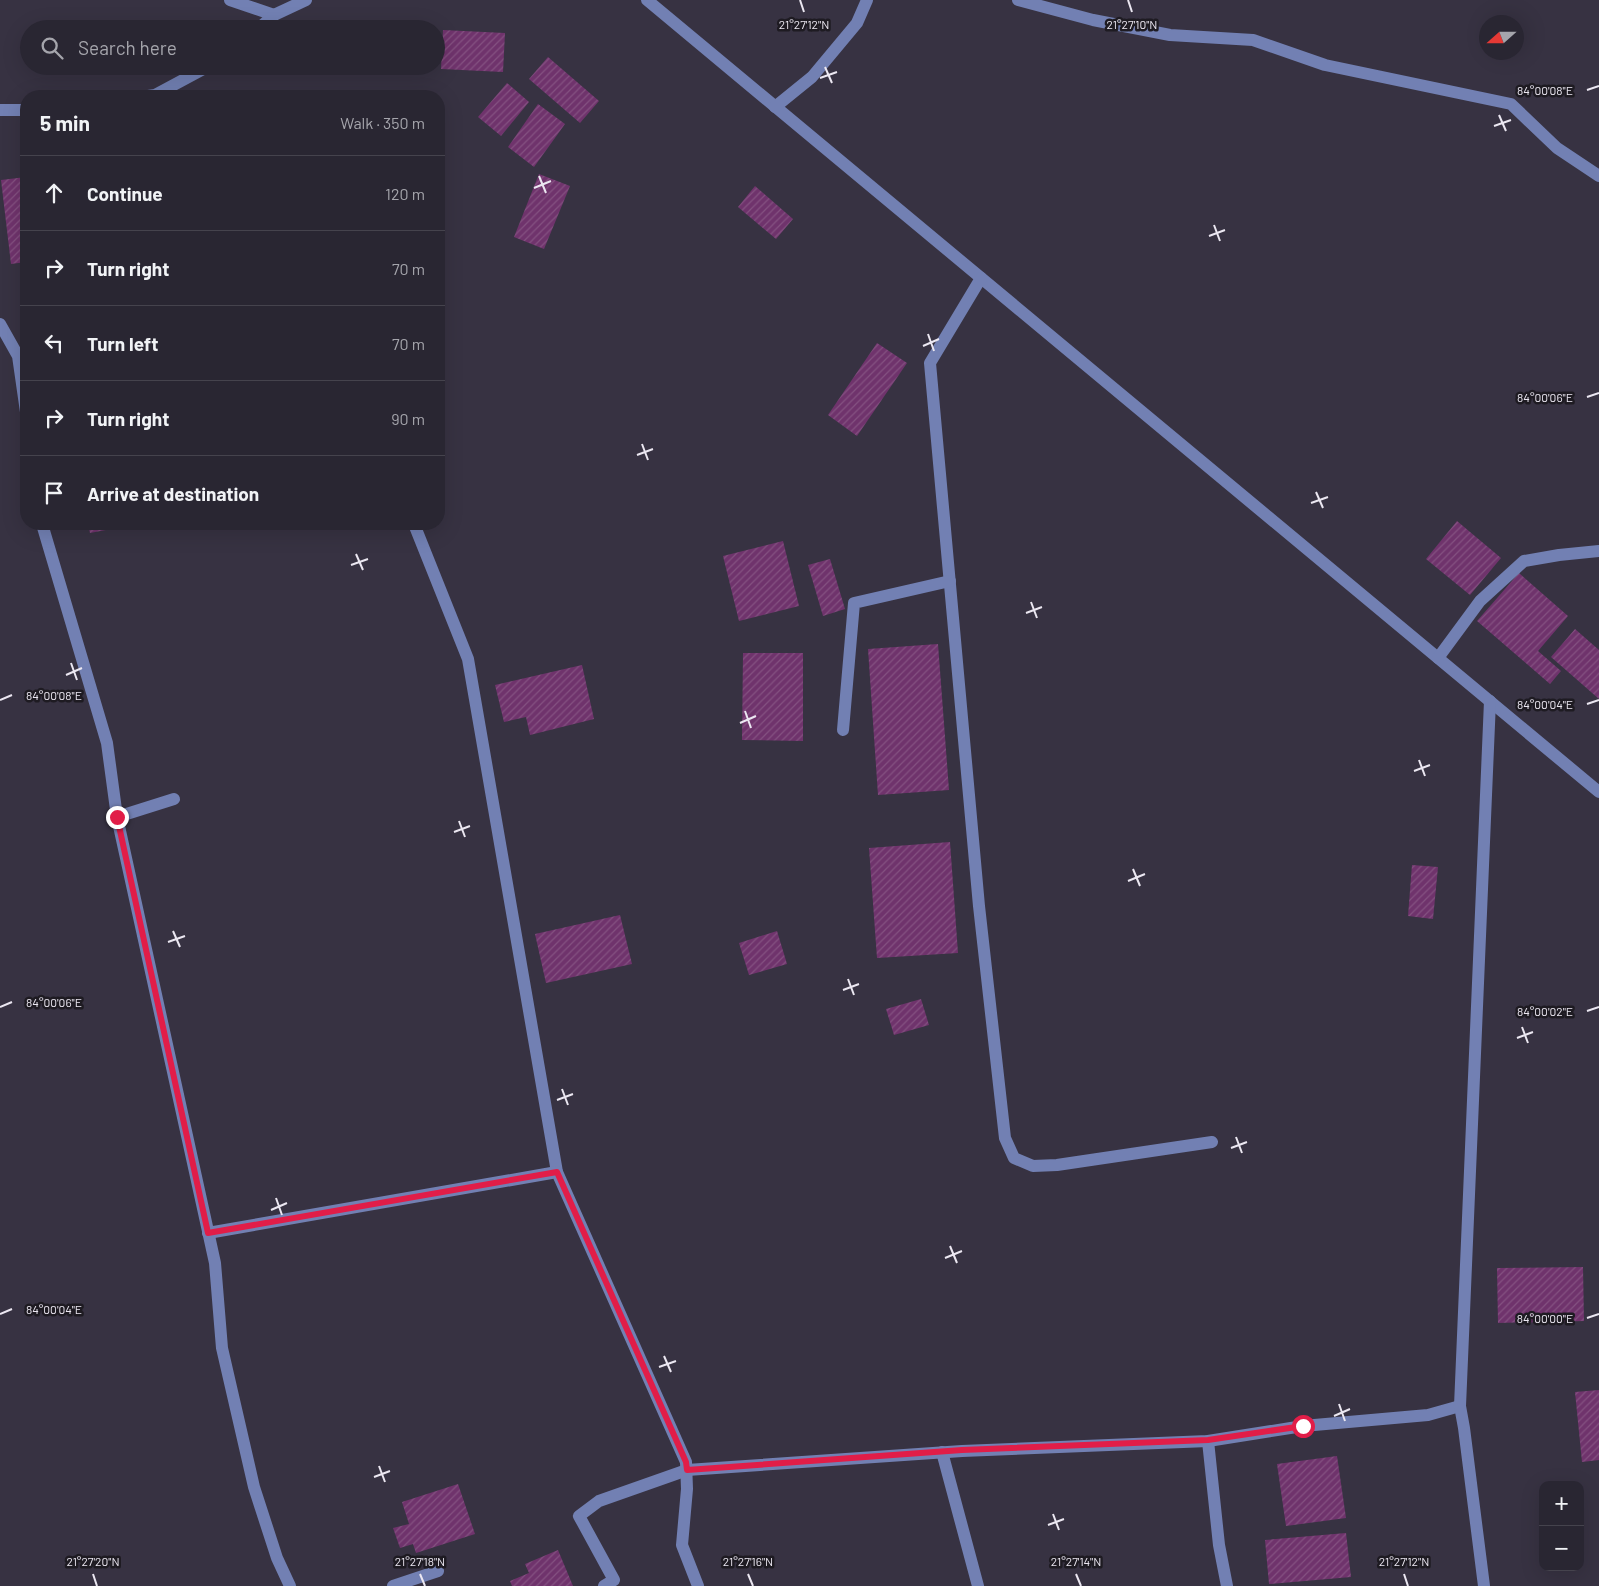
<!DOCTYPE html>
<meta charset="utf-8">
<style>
:root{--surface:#292632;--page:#35323e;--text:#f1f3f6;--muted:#a5a5ac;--line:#45434d}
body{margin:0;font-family:Barlow,sans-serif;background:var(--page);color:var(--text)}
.controls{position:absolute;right:15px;bottom:15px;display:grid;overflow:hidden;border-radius:10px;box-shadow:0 5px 20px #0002}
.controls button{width:45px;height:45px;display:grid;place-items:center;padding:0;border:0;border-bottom:1px solid var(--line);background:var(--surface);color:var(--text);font:25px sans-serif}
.compass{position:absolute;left:1479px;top:15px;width:45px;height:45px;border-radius:50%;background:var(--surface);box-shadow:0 5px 20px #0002;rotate:249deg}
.stop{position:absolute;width:15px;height:15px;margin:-11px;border:4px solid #e11d48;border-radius:50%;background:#fff}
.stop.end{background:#e11d48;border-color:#fff;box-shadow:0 1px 5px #0008}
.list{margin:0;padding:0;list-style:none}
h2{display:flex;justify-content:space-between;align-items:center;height:65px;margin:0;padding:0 20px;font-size:21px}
h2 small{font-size:16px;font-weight:400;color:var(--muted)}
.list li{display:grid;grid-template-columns:32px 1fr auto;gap:15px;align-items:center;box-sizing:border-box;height:75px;padding:0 20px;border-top:1px solid var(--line)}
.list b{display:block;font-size:19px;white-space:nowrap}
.list em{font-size:16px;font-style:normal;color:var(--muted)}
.icon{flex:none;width:28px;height:28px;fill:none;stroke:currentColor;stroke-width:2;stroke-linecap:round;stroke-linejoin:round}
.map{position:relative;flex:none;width:1599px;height:1586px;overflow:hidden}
.search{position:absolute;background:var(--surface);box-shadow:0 5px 20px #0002;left:20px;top:20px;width:425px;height:55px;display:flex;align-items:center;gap:12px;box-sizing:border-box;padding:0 18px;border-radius:28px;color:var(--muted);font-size:19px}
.panel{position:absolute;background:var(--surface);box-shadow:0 5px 20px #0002;left:20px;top:90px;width:425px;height:440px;border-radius:20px}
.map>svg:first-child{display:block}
.building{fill:url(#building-hatch)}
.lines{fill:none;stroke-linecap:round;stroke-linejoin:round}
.minor{stroke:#7280b3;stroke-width:12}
.route{stroke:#e11d48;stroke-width:6}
.ticks{fill:none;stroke:#ebe7f1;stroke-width:2}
.ticks-label{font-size:12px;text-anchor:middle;fill:#ebe7f1;stroke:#1e1b22;stroke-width:5;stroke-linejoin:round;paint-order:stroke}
</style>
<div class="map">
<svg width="1599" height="1586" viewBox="0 0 1599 1586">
<defs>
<pattern id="building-hatch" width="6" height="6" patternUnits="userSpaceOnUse" patternTransform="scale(1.25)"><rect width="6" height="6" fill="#6f336c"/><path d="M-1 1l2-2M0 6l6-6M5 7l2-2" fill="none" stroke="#845181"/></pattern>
</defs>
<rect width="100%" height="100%" fill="#373242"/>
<g class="building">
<path d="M 443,30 L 505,33 L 503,72 L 441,69 Z"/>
<path d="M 548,57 L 599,101 L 580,123 L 529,79 Z"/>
<path d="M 507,83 L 529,102 L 501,136 L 478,117 Z"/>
<path d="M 538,104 L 565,124 L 534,167 L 508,147 Z"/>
<path d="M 539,174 L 570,186 L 544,249 L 514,237 Z"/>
<path d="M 26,177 L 26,262 L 11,264 L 1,180 Z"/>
<path d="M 755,186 L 793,219 L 776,239 L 738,207 Z"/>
<path d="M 877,343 L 907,363 L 857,436 L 828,415 Z"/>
<path d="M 1457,521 L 1501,558 L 1470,595 L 1426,559 Z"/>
<path d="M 88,524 L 132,524 L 132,525 L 90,533 Z"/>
<path d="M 783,541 L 799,606 L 739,621 L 723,556 Z"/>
<path d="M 830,559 L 845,609 L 823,616 L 808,565 Z"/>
<path d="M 1519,573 L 1568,616 L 1538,651 L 1561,671 L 1550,684 L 1477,621 Z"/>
<path d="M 1575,629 L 1599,650 L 1599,699 L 1551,657 Z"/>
<path d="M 938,644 L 949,790 L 878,795 L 868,649 Z"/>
<path d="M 743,653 L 803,653 L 803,741 L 742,740 Z"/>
<path d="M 582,665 L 594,719 L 530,735 L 526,717 L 504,722 L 495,685 Z"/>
<path d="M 950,842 L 958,953 L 877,958 L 869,848 Z"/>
<path d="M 1412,865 L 1438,867 L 1433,919 L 1408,916 Z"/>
<path d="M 620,915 L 632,964 L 546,983 L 535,934 Z"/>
<path d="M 777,931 L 787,964 L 749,975 L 739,943 Z"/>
<path d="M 921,999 L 929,1025 L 894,1035 L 886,1009 Z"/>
<path d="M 1583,1267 L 1584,1321 L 1498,1323 L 1497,1268 Z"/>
<path d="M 1599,1390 L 1599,1460 L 1582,1462 L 1575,1392 Z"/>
<path d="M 1337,1456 L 1346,1518 L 1286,1526 L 1277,1464 Z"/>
<path d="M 458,1484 L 475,1534 L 416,1553 L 413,1544 L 400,1548 L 393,1528 L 409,1524 L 402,1502 Z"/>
<path d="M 1346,1533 L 1351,1577 L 1269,1584 L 1265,1540 Z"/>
<path d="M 558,1550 L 573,1586 L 512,1586 L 510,1581 L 529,1573 L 525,1564 Z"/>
</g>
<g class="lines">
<g class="minor">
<path d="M 230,0 L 274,15"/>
<path d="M 647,0 L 1599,792"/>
<path d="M 1018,0 L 1093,20 L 1170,35 L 1253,40 L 1325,65 L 1511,104 L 1557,148 L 1599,176"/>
<path d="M 258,29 L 274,15 L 306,0"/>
<path d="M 148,96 L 155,95 L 209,66"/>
<path d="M 775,107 L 812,77 L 857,23 L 867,0"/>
<path d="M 0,110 L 26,110"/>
<path d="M 981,278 L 930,363 L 979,906 L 1005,1138 L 1014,1158 L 1033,1166 L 1057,1165 L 1212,1142"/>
<path d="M 0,324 L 18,356 L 26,412"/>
<path d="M 42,524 L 107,743 L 117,817 L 215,1263 L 222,1348 L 254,1487 L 277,1558 L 290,1586"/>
<path d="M 414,524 L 468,659 L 557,1172 L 686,1462 L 687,1489 L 682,1545 L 698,1586"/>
<path d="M 1438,658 L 1480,601 L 1524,561 L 1559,555 L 1599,551"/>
<path d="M 843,730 L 854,603 L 950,581"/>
<path d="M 117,817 L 174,799"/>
<path d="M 208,1233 L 557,1172"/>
<path d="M 1208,1441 L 1219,1545 L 1227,1586"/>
<path d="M 942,1452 L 978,1586"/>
<path d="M 393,1586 L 438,1571"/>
<path d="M 604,1586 L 614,1580 L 579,1516 L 599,1501 L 687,1470 L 962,1451 L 1208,1441 L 1303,1426 L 1428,1415 L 1460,1406"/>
<path d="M 1484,1586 L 1464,1428 L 1460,1406 L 1490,701"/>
</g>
</g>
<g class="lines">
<path class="route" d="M 117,817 L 208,1233 L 557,1172 L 686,1462 L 687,1470 L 962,1450 L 1208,1440 L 1303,1426"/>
</g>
<path class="ticks" d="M 800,0 L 804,12M 1128,0 L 1132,12M 825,67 L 832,83M 820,78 L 837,72M 1587,90 L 1599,86M 1499,115 L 1506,131M 1494,126 L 1511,120M 539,176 L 546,193M 534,188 L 551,181M 1214,225 L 1220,241M 1209,236 L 1225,230M 928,334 L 934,351M 923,346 L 939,339M 1587,397 L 1599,393M 642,444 L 648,460M 637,455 L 653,449M 1316,492 L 1323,508M 1311,503 L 1328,497M 356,554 L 363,570M 351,565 L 368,559M 1031,602 L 1037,618M 1026,613 L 1042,607M 71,663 L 77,680M 66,675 L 82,668M 0,700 L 12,695M 1587,704 L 1599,700M 745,711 L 751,728M 740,723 L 756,716M 1419,760 L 1425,776M 1414,771 L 1430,765M 459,821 L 465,837M 454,832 L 470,826M 1133,869 L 1140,886M 1128,881 L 1145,874M 173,931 L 180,947M 168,942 L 185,936M 848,979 L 854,995M 843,990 L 859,984M 0,1007 L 12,1002M 1587,1011 L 1599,1007M 1522,1027 L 1528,1043M 1517,1038 L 1533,1032M 562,1089 L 568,1105M 557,1100 L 573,1094M 1236,1137 L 1242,1153M 1231,1148 L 1247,1142M 276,1198 L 282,1215M 271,1210 L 287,1203M 950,1246 L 957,1263M 945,1258 L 962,1251M 0,1314 L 12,1309M 1587,1318 L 1599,1314M 664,1356 L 671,1372M 659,1367 L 676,1361M 1339,1404 L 1345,1421M 1334,1416 L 1350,1409M 379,1466 L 385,1482M 374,1477 L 390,1471M 1053,1514 L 1059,1530M 1048,1525 L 1064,1519M 93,1574 L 97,1586M 420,1574 L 425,1586M 748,1574 L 753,1586M 1076,1574 L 1081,1586M 1404,1574 L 1408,1586"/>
<g class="ticks-label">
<text x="804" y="29">21°27'12"N</text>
<text x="1132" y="29">21°27'10"N</text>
<text x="1545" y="95">84°00'08"E</text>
<text x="1545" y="402">84°00'06"E</text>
<text x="54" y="700">84°00'08"E</text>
<text x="1545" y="709">84°00'04"E</text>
<text x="54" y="1007">84°00'06"E</text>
<text x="1545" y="1016">84°00'02"E</text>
<text x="54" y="1314">84°00'04"E</text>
<text x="1545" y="1323">84°00'00"E</text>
<text x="93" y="1566">21°27'20"N</text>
<text x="420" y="1566">21°27'18"N</text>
<text x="748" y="1566">21°27'16"N</text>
<text x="1076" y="1566">21°27'14"N</text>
<text x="1404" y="1566">21°27'12"N</text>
</g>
</svg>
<div class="controls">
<button>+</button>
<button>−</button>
</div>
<svg class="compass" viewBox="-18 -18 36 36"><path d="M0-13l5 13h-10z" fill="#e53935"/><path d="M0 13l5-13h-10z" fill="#a5a5ac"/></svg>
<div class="stop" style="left:1303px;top:1426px"></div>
<div class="stop end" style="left:117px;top:817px"></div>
<div class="search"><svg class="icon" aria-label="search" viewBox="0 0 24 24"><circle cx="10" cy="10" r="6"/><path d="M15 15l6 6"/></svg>Search here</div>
<section class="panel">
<h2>5 min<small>Walk · 350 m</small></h2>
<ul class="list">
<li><svg class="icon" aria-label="ahead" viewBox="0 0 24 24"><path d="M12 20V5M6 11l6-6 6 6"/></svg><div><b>Continue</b></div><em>120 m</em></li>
<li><svg class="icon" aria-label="right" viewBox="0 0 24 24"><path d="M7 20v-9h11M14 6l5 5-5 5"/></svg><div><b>Turn right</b></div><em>70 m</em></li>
<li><svg class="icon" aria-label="left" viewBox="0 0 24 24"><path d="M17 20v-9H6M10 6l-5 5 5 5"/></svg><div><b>Turn left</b></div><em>70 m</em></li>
<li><svg class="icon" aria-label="right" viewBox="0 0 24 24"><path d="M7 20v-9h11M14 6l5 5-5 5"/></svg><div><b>Turn right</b></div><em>90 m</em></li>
<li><svg class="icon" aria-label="arrive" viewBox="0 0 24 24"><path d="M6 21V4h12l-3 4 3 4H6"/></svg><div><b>Arrive at destination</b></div></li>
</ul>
</section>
</div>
